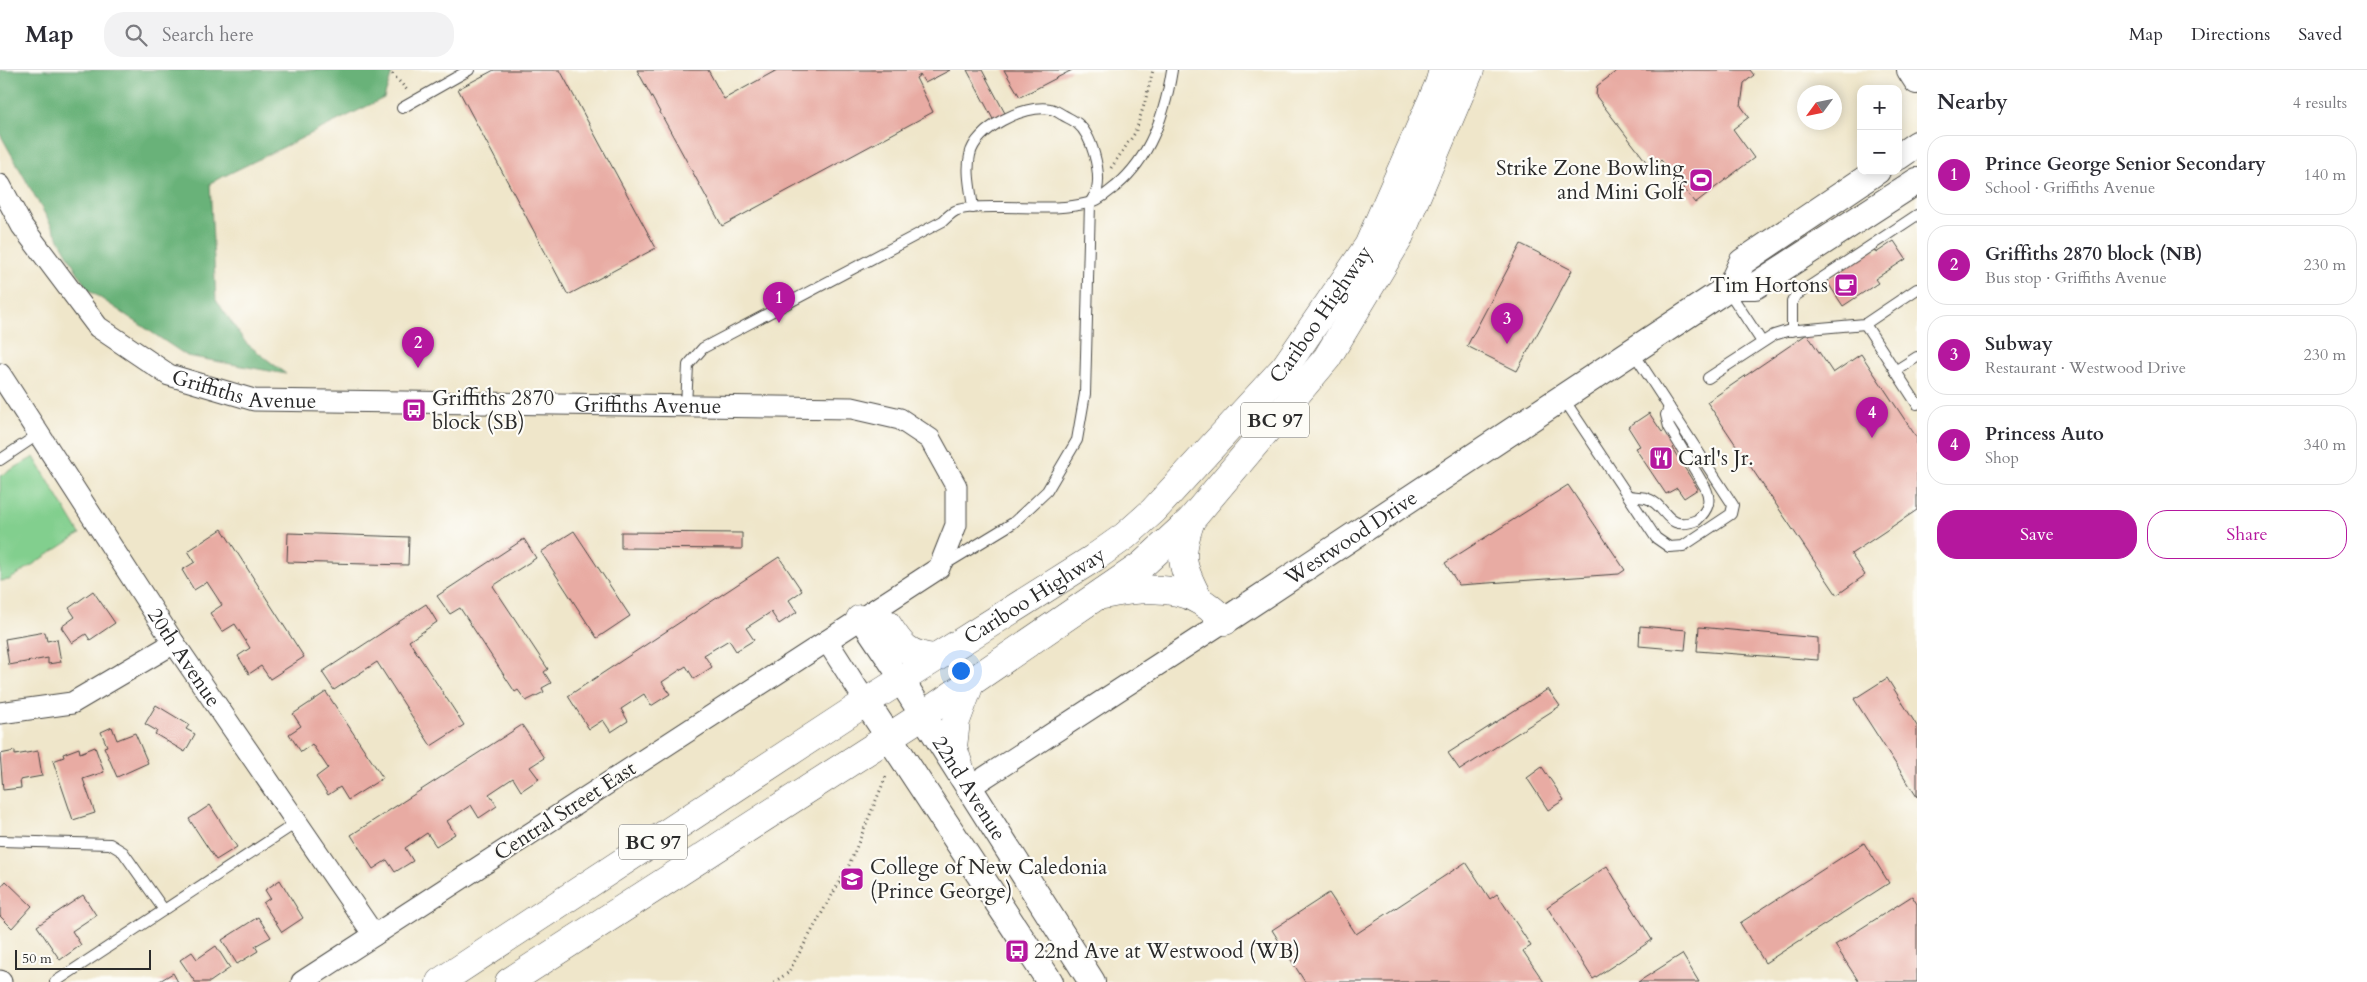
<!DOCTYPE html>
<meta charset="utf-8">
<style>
:root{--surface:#fff;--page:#f2f2f3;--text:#2b2b33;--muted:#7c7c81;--line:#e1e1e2;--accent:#b5179e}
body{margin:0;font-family:Cardo,serif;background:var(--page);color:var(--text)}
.controls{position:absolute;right:15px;top:15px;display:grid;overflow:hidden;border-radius:10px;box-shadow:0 2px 12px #0003}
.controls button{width:45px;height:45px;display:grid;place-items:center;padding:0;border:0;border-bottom:1px solid var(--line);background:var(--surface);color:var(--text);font:25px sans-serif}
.compass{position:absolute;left:1797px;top:15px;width:45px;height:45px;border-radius:50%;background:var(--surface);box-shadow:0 2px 12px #0003;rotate:237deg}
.scale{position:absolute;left:15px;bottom:12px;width:136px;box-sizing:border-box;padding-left:5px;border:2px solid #2b2b2b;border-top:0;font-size:14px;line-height:18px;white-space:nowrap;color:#2b2b2b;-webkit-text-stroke:4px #fdfcf7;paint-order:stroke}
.you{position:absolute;left:960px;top:600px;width:18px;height:18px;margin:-12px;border:4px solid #fff;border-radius:50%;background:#1a73e8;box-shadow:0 0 0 8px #1a73e833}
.badge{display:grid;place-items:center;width:32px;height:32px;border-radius:50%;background:var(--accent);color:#fff;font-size:16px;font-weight:700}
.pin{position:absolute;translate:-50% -41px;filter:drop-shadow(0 1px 2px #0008)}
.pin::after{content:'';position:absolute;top:26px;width:18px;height:15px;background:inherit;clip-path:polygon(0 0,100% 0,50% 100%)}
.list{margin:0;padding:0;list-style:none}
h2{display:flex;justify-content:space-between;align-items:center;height:65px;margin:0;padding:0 20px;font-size:21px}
h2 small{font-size:16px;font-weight:400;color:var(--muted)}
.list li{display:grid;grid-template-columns:32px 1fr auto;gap:15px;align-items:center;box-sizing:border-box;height:80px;margin:0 10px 10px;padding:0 10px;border:1px solid var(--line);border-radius:20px}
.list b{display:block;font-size:19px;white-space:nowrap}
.list p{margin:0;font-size:16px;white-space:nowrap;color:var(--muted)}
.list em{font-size:16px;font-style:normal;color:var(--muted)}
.actions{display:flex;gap:10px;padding:15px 20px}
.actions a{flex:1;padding:11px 0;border:1px solid var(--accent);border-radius:20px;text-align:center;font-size:18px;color:var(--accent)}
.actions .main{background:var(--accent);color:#fff}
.icon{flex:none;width:28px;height:28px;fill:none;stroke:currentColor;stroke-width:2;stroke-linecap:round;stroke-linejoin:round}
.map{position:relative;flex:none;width:1917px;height:912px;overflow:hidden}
header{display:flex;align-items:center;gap:30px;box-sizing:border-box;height:70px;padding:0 25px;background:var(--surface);border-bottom:1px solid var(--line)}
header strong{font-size:24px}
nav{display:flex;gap:28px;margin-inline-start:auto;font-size:18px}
.search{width:350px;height:45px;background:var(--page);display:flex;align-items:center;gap:12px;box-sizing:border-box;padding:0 18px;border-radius:20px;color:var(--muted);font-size:19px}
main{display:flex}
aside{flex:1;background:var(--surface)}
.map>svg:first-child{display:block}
.green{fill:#82cf8e;stroke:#567d5c}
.forest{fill:#69b279;stroke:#4a6e52}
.building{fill:#e8aba3}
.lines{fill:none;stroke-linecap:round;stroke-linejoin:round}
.service-casing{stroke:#484743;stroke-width:12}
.minor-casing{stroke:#484743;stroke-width:23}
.tertiary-casing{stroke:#484743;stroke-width:28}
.trunk-casing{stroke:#484743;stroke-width:29}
.path{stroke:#484743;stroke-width:3;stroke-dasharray:1 4;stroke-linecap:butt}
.service{stroke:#fff;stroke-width:10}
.minor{stroke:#fff;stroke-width:21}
.tertiary{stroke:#fff;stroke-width:26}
.trunk{stroke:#fff;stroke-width:28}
.labels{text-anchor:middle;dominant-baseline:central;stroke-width:4.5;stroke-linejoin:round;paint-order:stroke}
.shield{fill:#fdfcf7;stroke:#6a6a68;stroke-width:1}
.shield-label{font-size:20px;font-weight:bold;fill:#2b2b2b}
.poi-label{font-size:21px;fill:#2b2b2b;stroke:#fdfcf7;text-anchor:start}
.street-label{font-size:21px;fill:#2b2b2b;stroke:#fdfcf7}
</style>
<header>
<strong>Map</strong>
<div class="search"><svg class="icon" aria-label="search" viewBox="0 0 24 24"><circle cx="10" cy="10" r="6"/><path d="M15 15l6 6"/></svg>Search here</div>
<nav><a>Map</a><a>Directions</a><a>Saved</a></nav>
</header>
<main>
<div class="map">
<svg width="1917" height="912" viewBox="0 0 1917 912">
<rect width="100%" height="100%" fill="#fdfcf7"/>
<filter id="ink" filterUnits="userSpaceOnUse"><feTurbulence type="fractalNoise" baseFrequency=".02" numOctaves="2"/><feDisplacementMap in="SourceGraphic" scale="10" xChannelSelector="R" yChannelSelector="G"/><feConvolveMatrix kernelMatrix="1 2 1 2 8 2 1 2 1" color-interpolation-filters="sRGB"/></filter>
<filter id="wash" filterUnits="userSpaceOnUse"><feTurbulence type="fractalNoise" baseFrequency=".0096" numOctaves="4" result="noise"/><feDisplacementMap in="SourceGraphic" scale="20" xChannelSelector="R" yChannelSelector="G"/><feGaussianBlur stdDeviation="1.12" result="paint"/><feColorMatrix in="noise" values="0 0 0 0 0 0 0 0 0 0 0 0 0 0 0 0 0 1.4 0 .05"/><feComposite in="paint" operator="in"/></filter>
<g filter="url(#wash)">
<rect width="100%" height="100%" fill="#efe6ca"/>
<path class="green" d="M 34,387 L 80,464 L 9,510 L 0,511 L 0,406 Z"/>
<path class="forest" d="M 0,0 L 393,0 L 384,28 L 210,113 L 216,230 L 246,273 L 286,304 L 187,286 L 87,219 L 0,64 Z"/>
<g id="blocks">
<g class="building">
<path d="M 494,0 L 560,0 L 656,178 L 568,225 L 458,19 Z"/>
<path d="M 637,0 L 708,0 L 724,29 L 777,0 L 950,0 L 925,13 L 920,5 L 916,8 L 933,42 L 722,156 Z"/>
<path d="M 967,0 L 982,0 L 1007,47 L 995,53 Z"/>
<path d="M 1004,0 L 1072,0 L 1020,27 Z"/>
<path d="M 1618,0 L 1750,0 L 1754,5 L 1744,13 L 1741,36 L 1749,47 L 1733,59 L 1754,88 L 1695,133 L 1661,90 L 1651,98 L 1596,26 L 1597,16 Z"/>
<path d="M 1894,171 L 1906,189 L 1875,209 L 1878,213 L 1843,236 L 1826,210 L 1874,179 L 1876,183 Z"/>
<path d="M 1521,174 L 1572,200 L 1517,301 L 1467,276 Z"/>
<path d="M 1807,264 L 1833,303 L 1861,284 L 1917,368 L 1917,440 L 1851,484 L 1865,505 L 1837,525 L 1707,332 Z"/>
<path d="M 1649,343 L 1662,362 L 1665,360 L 1675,376 L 1672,378 L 1698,419 L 1684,428 L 1677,418 L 1666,424 L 1635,378 L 1640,376 L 1628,357 Z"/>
<path d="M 1568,415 L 1625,500 L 1619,504 L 1459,515 L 1445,493 Z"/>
<path d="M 222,459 L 304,587 L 270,609 L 261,596 L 249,604 L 238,586 L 250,578 L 235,554 L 222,562 L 210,543 L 222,535 L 207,512 L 194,520 L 182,500 L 195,492 L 188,481 Z"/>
<path d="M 574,461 L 630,546 L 597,568 L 541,482 Z"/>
<path d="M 621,462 L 742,463 L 742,479 L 621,478 Z"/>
<path d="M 288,463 L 409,467 L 408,495 L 287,492 Z"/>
<path d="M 524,469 L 536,488 L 493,516 L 548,599 L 544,602 L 551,613 L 542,618 L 544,622 L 526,631 L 518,620 L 515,622 L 460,538 L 450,544 L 437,526 Z"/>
<path d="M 779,487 L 802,521 L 789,530 L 797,542 L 779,554 L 771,542 L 746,558 L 754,570 L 736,581 L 729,570 L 704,585 L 712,597 L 694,609 L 686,596 L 662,612 L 670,624 L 651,636 L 644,624 L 621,639 L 628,651 L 611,662 L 603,650 L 589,659 L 568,626 Z"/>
<path d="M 93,521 L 115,553 L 90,570 L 86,564 L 72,573 L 61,557 L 75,547 L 69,538 Z"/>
<path d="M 426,534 L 437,552 L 409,571 L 464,655 L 431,676 L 377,592 L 334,620 L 322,602 Z"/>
<path d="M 1640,556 L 1687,560 L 1685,580 L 1639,576 Z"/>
<path d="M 1699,557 L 1818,568 L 1818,590 L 1697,581 Z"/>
<path d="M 45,562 L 47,571 L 57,569 L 61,592 L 48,594 L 48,588 L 9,595 L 5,569 Z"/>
<path d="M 1887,608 L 1917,656 L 1917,727 L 1854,629 Z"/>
<path d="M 1548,619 L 1560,636 L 1460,700 L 1448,683 Z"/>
<path d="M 326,622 L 383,708 L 348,730 L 340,717 L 328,725 L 316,707 L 328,698 L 312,674 L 301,682 L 289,664 L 301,656 L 293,644 Z"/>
<path d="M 156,635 L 189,655 L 186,659 L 195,664 L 185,682 L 155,664 L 157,661 L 145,654 Z"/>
<path d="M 522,655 L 544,688 L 530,697 L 539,709 L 521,721 L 513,708 L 489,724 L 497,736 L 479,748 L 471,735 L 447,751 L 455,764 L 436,776 L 427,763 L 405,778 L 413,791 L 395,802 L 387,790 L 373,799 L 351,765 Z"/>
<path d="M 112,657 L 117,670 L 135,663 L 148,693 L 117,707 L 104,677 L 107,676 L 101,662 Z"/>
<path d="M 95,677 L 104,702 L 83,709 L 95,743 L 73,750 L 53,691 L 64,687 L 63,684 L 79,678 L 80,683 Z"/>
<path d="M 15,681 L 15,685 L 38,681 L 42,706 L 20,710 L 21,718 L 3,720 L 0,684 Z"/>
<path d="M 1542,697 L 1564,730 L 1548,740 L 1527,708 Z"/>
<path d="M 210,735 L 237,777 L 216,790 L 189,749 Z"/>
<path d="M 1864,773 L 1889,813 L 1765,893 L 1740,853 Z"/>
<path d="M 1466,792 L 1490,829 L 1497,824 L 1531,876 L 1523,881 L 1544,912 L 1305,912 L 1272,860 L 1329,823 L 1356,864 Z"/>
<path d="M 1607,796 L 1652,870 L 1593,909 L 1547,837 Z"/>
<path d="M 280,810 L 303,848 L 282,862 L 263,833 L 270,828 L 265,820 Z"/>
<path d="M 6,811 L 32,836 L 12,858 L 0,846 L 0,818 Z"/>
<path d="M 83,825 L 96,845 L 72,861 L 81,875 L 60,890 L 37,856 Z"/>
<path d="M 1912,826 L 1917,834 L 1917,912 L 1859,912 L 1835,875 Z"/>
<path d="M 258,847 L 271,867 L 255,876 L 258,881 L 237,894 L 222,870 Z"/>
<path d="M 216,876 L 230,898 L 210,912 L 195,912 L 180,890 L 192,882 L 197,889 Z"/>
<path d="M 1682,884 L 1699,912 L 1638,912 Z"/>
<path d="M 173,903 L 178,912 L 158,912 Z"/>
</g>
</g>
</g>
<g filter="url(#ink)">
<use href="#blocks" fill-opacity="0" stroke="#484743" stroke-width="1"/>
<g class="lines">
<g class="service-casing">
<g id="service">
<path d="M 402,38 L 469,0"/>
<path d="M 1727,219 L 1762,272"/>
<path d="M 1865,254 L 1917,334"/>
<path d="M 1792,261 L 1792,232 L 1795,226 L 1917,145"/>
<path d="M 1895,301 L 1917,287"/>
<path d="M 1708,308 L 1774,265 L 1787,261 L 1865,254 L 1917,219"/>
<path d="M 1563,328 L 1656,468 L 1669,477 L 1683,476 L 1731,444 L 1733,435 L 1633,282"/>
<path d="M 686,336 L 688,295 L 703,278 L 943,151 C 946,148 950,144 955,141 C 964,136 992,137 1004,137 C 1031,137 1061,140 1088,133 C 1096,132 1105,125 1111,120 C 1149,92 1165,45 1172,0"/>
<path d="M 0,390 L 39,364"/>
<path d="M 1630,426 C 1635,427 1641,427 1646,428 C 1668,435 1665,463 1697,450 C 1708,440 1712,431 1705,417 L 1669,357 L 1666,345 L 1669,337"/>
<path d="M 944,495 L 1013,453 L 1047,421 L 1077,370 L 1085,324 L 1090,133 C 1092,129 1096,124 1097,120 C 1101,101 1092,65 1077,53 C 1073,50 1068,48 1063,45 C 1059,43 1054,39 1050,39 C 1024,34 975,59 970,85 C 966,102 971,121 973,138"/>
<path d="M 0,771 L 110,774 L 123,782 L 164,840"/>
<path d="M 55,912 L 296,753"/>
</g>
</g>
<g class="minor-casing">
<g id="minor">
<path id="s1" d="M 0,115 L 22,156 L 98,257 L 169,305 L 254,330 L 852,338 L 900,349 L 930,369 L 956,416 L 956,455 L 939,498 L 302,912"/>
<path id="s2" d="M 0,304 L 174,573 L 374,865"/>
<path d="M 860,549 L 901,610"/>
<path d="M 827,571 L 866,632"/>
<path d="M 0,643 L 72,633 L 174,573"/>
<path d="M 970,717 L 1225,551"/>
<path d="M 0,911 L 1,912"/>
</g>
</g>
<g class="tertiary-casing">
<g id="tertiary">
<path d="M 1910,0 L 1917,11"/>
<path d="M 1898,87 L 1917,74"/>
<path d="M 1731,216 L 1755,216 L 1917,111"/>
<path id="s3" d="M 1225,551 L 1731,216 L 1742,192 L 1877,101"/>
<path id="s4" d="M 901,610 L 1092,912"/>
<path d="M 866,632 L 1050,912"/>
</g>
</g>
<g class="trunk-casing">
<g id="trunk">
<path d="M 1191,450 C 1178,487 1181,496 1199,530"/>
<path d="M 1103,525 C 1133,519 1172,514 1200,531 C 1209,536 1217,544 1225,551"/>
<path d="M 860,549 L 887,554 C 901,576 907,585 934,588"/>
<path d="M 962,705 L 953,677 L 956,651 L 971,611"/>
<path id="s5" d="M 440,912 L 866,632 L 1094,488 L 1125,466 L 1153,441 L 1285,297 L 1368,176 L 1439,14 L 1443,0"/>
<path d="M 509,912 L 923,645 L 1142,495 L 1191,450 L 1327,288 L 1398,170 L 1470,0"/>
</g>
</g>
<g class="path">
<path d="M 389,0 L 407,20"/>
<path d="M 1111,98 L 1135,63 L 1145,32 L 1153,0"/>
<path d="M 774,912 L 788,903 L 849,795 L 887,704"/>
</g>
<use href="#service" class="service"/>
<use href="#minor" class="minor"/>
<use href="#tertiary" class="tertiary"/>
<use href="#trunk" class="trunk"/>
</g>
</g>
<defs>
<g id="stadium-square" transform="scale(1.25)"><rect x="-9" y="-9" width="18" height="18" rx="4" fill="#b5179e" stroke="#fdfcf7"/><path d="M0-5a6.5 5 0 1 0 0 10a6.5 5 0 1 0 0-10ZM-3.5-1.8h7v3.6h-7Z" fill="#fff"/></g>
<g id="cafe-square" transform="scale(1.25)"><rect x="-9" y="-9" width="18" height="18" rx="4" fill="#b5179e" stroke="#fdfcf7"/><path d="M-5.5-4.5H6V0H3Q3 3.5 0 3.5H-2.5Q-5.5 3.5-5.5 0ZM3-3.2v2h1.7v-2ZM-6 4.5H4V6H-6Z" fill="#fff"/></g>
<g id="bus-square" transform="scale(1.25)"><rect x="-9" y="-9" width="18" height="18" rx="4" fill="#b5179e" stroke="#fdfcf7"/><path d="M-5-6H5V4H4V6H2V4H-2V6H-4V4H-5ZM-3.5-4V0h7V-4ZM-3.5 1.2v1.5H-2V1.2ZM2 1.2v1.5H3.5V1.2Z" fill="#fff"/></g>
<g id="restaurant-square" transform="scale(1.25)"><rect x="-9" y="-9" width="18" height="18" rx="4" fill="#b5179e" stroke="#fdfcf7"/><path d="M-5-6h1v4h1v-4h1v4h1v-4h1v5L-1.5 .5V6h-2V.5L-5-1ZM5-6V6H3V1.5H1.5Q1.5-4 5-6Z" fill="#fff"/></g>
<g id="university-square" transform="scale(1.25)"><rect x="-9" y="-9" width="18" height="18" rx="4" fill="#b5179e" stroke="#fdfcf7"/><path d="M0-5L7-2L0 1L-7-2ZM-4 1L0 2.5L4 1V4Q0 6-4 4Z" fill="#fff"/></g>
</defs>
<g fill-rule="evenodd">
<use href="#stadium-square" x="1701" y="110"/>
<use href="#cafe-square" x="1846" y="215"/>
<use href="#bus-square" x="414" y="340"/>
<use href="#restaurant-square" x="1661" y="388"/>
<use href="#university-square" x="852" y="809"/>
<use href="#bus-square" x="1017" y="881"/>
</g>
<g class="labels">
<g class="shield">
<rect x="1241" y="332.5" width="68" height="35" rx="4"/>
<rect x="619" y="754.5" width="68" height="35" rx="4"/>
</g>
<g class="shield-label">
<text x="1275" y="350">BC 97</text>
<text x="653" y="772">BC 97</text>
</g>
<g class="poi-label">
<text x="1684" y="98" text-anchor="end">Strike Zone Bowling<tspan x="1684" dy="24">and Mini Golf</tspan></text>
<text x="1828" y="215" text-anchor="end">Tim Hortons</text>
<text x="432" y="328">Griffiths 2870<tspan x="432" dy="24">block (SB)</tspan></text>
<text x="1678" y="388">Carl's Jr.</text>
<text x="870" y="797">College of New Caledonia<tspan x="870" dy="24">(Prince George)</tspan></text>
<text x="1034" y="881">22nd Ave at Westwood (WB)</text>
</g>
<g class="street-label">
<text stroke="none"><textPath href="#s5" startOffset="1114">Cariboo Highway</textPath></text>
<text stroke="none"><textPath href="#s1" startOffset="336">Griffiths Avenue</textPath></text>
<text stroke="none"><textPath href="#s1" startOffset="741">Griffiths Avenue</textPath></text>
<text stroke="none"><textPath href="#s3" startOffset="151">Westwood Drive</textPath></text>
<text stroke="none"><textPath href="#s5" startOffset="709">Cariboo Highway</textPath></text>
<text stroke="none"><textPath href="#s2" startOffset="338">20th Avenue</textPath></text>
<text stroke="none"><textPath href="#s4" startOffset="128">22nd Avenue</textPath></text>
<text transform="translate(565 741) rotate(-33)">Central Street East</text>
</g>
</g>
</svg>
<div class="controls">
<button>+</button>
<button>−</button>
</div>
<svg class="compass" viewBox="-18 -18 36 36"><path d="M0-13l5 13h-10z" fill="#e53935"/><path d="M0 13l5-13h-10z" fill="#7c7c81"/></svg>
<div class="scale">50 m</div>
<div class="you"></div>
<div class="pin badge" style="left:779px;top:253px">1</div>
<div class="pin badge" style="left:418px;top:298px">2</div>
<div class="pin badge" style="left:1507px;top:274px">3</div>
<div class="pin badge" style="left:1872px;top:368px">4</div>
</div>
<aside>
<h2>Nearby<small>4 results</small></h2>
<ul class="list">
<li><span class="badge">1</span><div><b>Prince George Senior Secondary</b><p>School · Griffiths Avenue</p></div><em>140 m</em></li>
<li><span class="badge">2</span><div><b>Griffiths 2870 block (NB)</b><p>Bus stop · Griffiths Avenue</p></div><em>230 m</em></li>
<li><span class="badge">3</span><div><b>Subway</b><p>Restaurant · Westwood Drive</p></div><em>230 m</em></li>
<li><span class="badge">4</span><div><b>Princess Auto</b><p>Shop</p></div><em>340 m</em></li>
</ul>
<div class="actions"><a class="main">Save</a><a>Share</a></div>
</aside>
</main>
